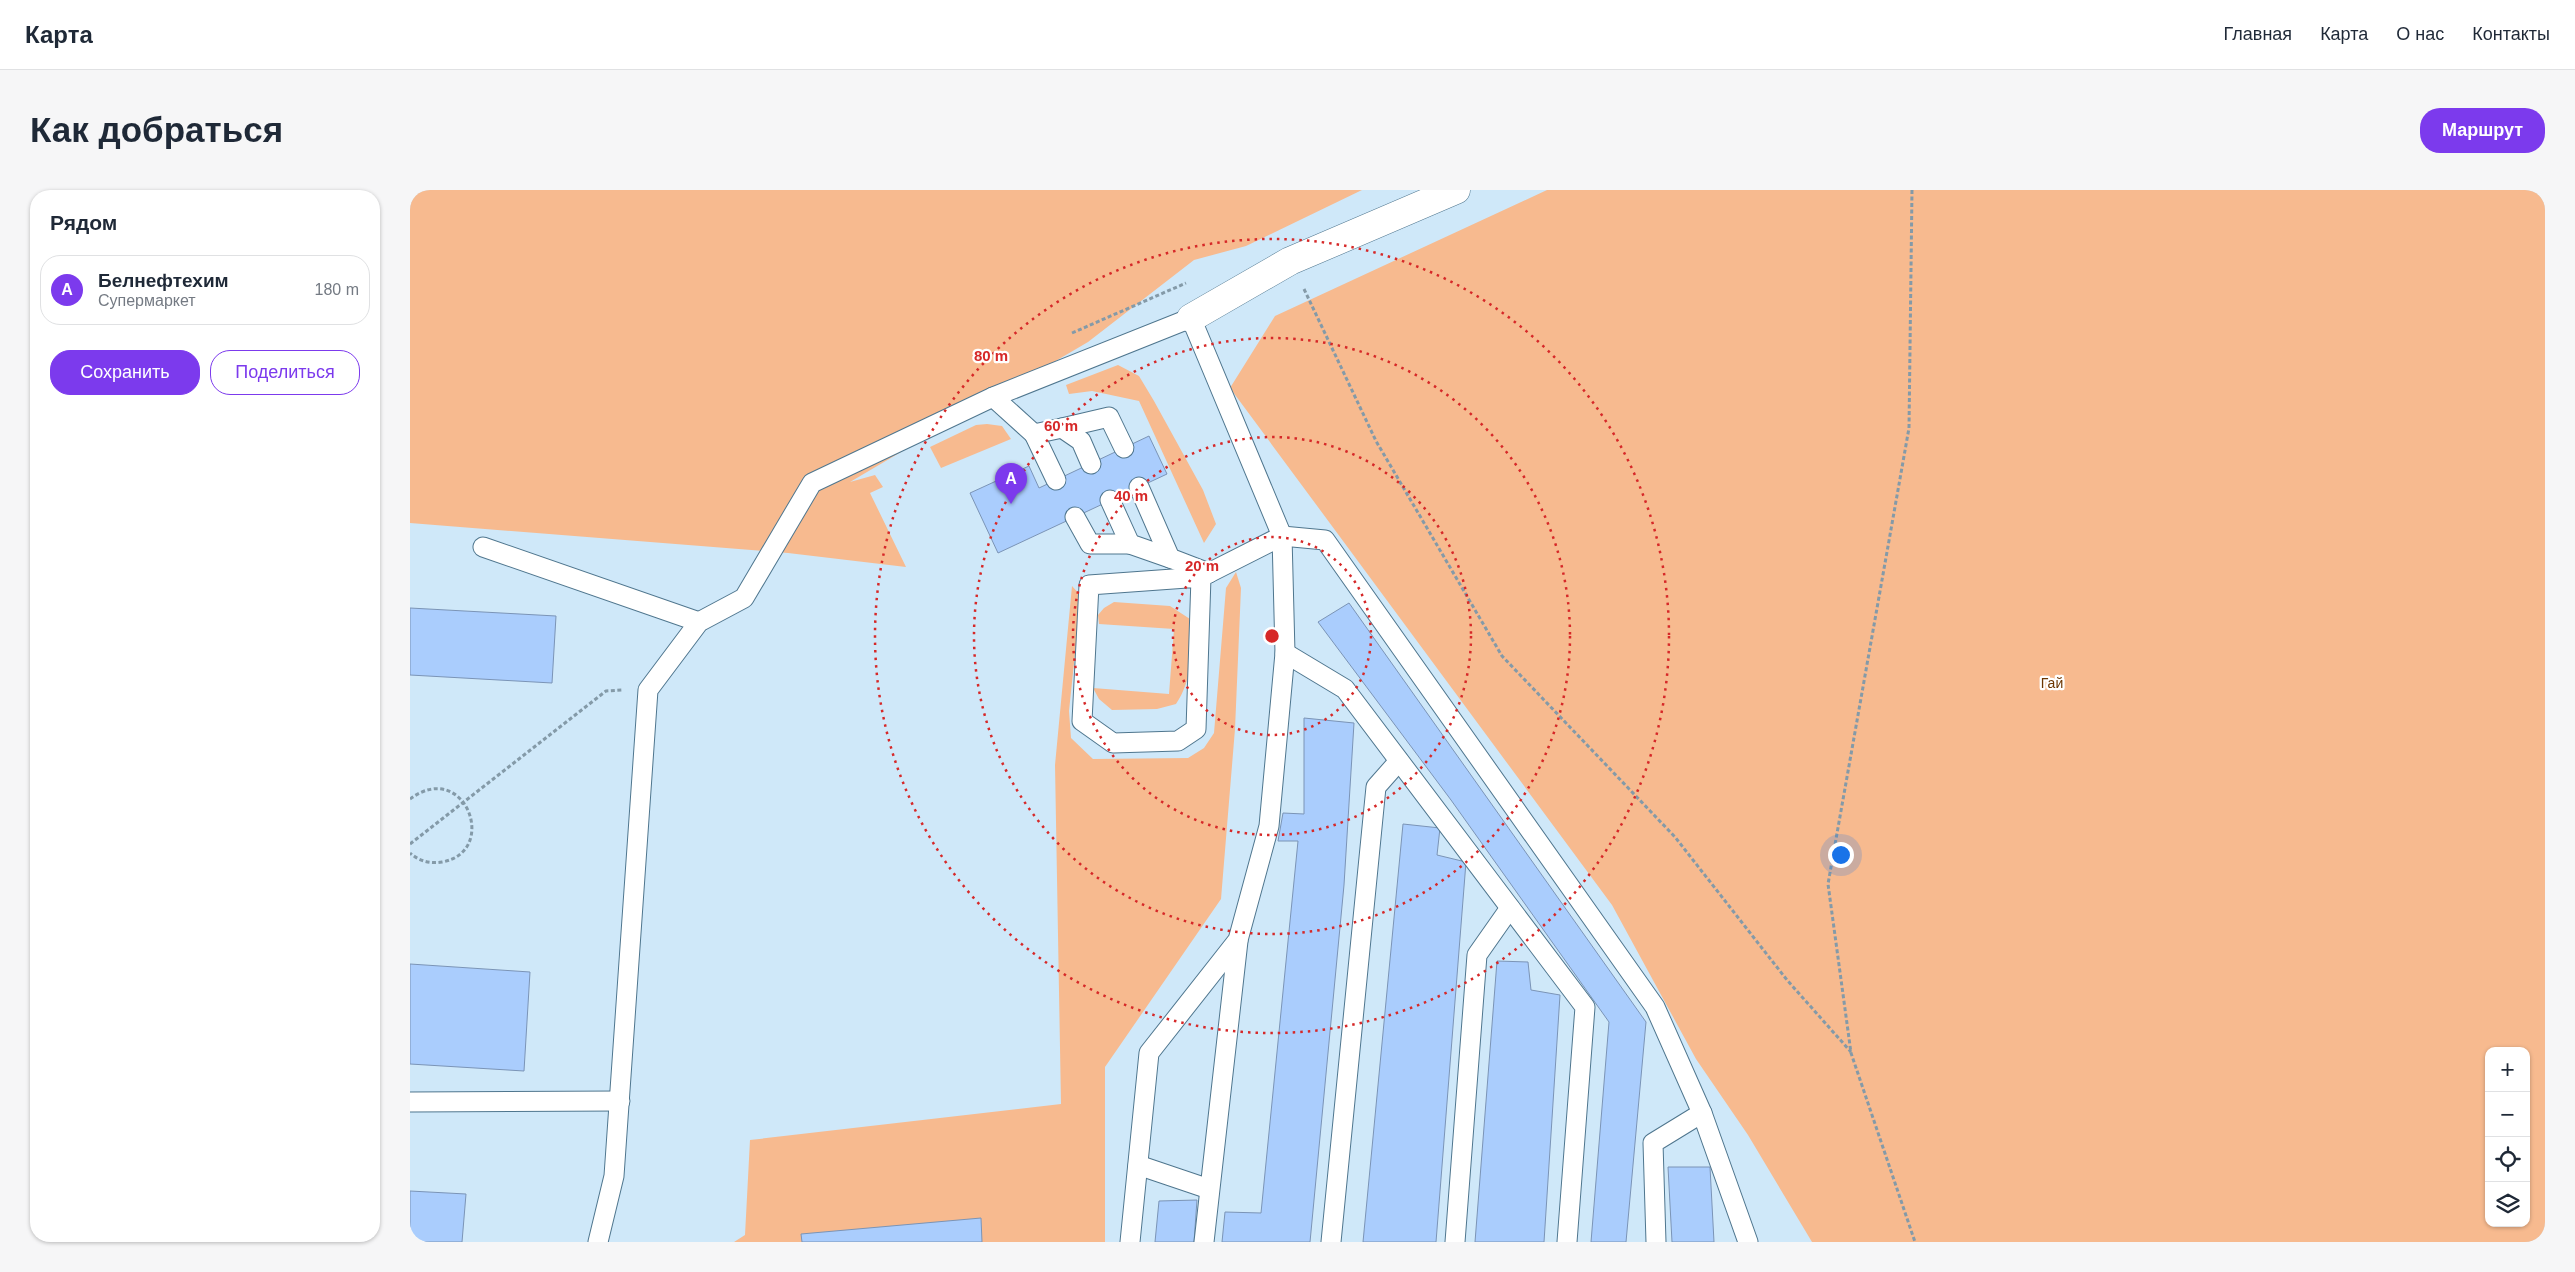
<!DOCTYPE html>
<html lang="ru">
<meta charset="utf-8">
<style>
:root{--surface:#fff;--page:#f6f6f7;--text:#1f2937;--muted:#747a83;--line:#e0e1e3;--accent:#7c3aed}
body{margin:0;font-family:Arial,sans-serif;background:var(--page);color:var(--text)}
.controls{position:absolute;right:15px;bottom:15px;display:grid;overflow:hidden;border-radius:10px;box-shadow:0 1px 4px #0004}
.controls button{width:45px;height:45px;display:grid;place-items:center;padding:0;border:0;border-bottom:1px solid var(--line);background:var(--surface);color:var(--text);font:25px sans-serif}
.you{position:absolute;left:1430px;top:664px;width:18px;height:18px;margin:-12px;border:4px solid #fff;border-radius:50%;background:#1a73e8;box-shadow:0 0 0 8px #1a73e833}
.badge{display:grid;place-items:center;width:32px;height:32px;border-radius:50%;background:var(--accent);color:#fff;font-size:16px;font-weight:700}
.pin{position:absolute;translate:-50% -41px;filter:drop-shadow(0 1px 2px #0008)}
.pin::after{content:'';position:absolute;top:26px;width:18px;height:15px;background:inherit;clip-path:polygon(0 0,100% 0,50% 100%)}
.list{margin:0;padding:0;list-style:none}
h2{display:flex;justify-content:space-between;align-items:center;height:65px;margin:0;padding:0 20px;font-size:21px}
h2 small{font-size:16px;font-weight:400;color:var(--muted)}
.list li{display:grid;grid-template-columns:32px 1fr auto;gap:15px;align-items:center;box-sizing:border-box;height:70px;margin:0 10px 10px;padding:0 10px;border:1px solid var(--line);border-radius:20px}
.list b{display:block;font-size:19px;white-space:nowrap}
.list p{margin:0;font-size:16px;white-space:nowrap;color:var(--muted)}
.list em{font-size:16px;font-style:normal;color:var(--muted)}
.actions{display:flex;gap:10px;padding:15px 20px}
.actions a{flex:1;padding:11px 0;border:1px solid var(--accent);border-radius:20px;text-align:center;font-size:18px;color:var(--accent)}
.actions .main{background:var(--accent);color:#fff}
.icon{flex:none;width:28px;height:28px;fill:none;stroke:currentColor;stroke-width:2;stroke-linecap:round;stroke-linejoin:round}
.map{position:relative;flex:none;width:2135px;height:1052px;overflow:hidden;border-radius:20px}
header{display:flex;align-items:center;gap:30px;box-sizing:border-box;height:70px;padding:0 25px;background:var(--surface);border-bottom:1px solid var(--line)}
header strong{font-size:24px}
nav{display:flex;gap:28px;margin-inline-start:auto;font-size:18px}
.intro{display:flex;align-items:center;justify-content:space-between;box-sizing:border-box;height:120px;padding:0 30px}
h1{margin:0;font-size:35px}
.button{padding:12px 22px;border-radius:20px;background:var(--accent);color:#fff;font-size:18px;font-weight:700}
main{display:flex;gap:30px;padding:0 30px}
aside{flex:1;background:var(--surface);border-radius:20px;box-shadow:0 1px 4px #0004}
.map>svg:first-child{display:block}
.green{fill:#f7ba8f;fill-rule:evenodd}
.building{fill:#aacdfd;stroke:#7b94b6}
.lines{fill:none;stroke-linecap:round;stroke-linejoin:round}
.lane-casing{stroke:#4f768e;stroke-width:21}
.street-casing{stroke:#4f768e;stroke-width:29}
.path{stroke:#849aa8;stroke-width:3;stroke-dasharray:4 2.5;stroke-linecap:butt}
.lane{stroke:#fff;stroke-width:19}
.street{stroke:#fff;stroke-width:28}
.ring{fill:none;stroke:#d62828;stroke-width:2.5;stroke-dasharray:2.5 5}
.labels{text-anchor:middle;dominant-baseline:central;stroke-width:4.5;stroke-linejoin:round;paint-order:stroke}
.park-label{font-size:14px;fill:#6c3601;stroke:#fff}
.centre{fill:#d62828;stroke:#fff;stroke-width:2.5}
.ring-label{font-size:15px;text-anchor:middle;font-weight:bold;fill:#d62828;stroke:#fff;stroke-width:4.5;stroke-linejoin:round;paint-order:stroke}
</style>
<header>
<strong>Карта</strong>
<nav><a>Главная</a><a>Карта</a><a>О нас</a><a>Контакты</a></nav>
</header>
<div class="intro"><h1>Как добраться</h1><a class="button">Маршрут</a></div>
<main>
<aside>
<h2>Рядом<small></small></h2>
<ul class="list">
<li><span class="badge">A</span><div><b>Белнефтехим</b><p>Супермаркет</p></div><em>180 m</em></li>
</ul>
<div class="actions"><a class="main">Сохранить</a><a>Поделиться</a></div>
</aside>
<div class="map">
<svg width="2135" height="1052" viewBox="0 0 2135 1052">
<rect width="100%" height="100%" fill="#cfe8f9"/>
<g class="green">
<path d="M 0,0 L 952,0 L 836,56 L 784,70 L 678,152 L 440,292 L 465,285 L 473,297 L 460,303 L 496,377 L 378,363 L 0,333 Z"/>
<path d="M 1137,0 L 2135,0 L 2135,1052 L 1402,1052 L 1338,945 L 1286,869 L 1202,715 L 820,198 L 865,126 ZM 2079,861 L 2116,861 L 2116,1033 L 2079,1033 Z"/>
<path d="M 708,175 L 729,186 L 744,211 L 793,300 L 806,334 L 794,353 L 729,211 L 682,201 L 659,204 L 656,195 Z"/>
<path d="M 577,234 L 592,236 L 601,249 L 531,278 L 520,257 L 566,235 Z"/>
<path d="M 826,382 L 831,398 L 825,539 L 811,709 L 695,877 L 695,1052 L 324,1052 L 335,1045 L 340,950 L 651,914 L 645,575 L 662,396 L 671,406 L 659,521 L 661,548 L 683,569 L 778,568 L 794,558 L 804,543 L 816,398 Z"/>
<path d="M 704,412 L 760,416 L 780,429 C 784,457 782,491 766,514 L 747,519 L 702,520 L 689,509 L 683,498 L 759,504 L 764,439 L 689,434 L 688,425 L 694,418 Z"/>
</g>
<g class="building">
<path d="M 739,246 L 757,284 L 588,363 L 560,303 L 619,276 L 629,298 Z"/>
<path d="M 939,413 L 1236,832 L 1216,1052 L 1181,1052 L 1199,832 L 1041,610 L 908,432 Z"/>
<path d="M 0,418 L 146,426 L 142,493 L 0,485 Z"/>
<path d="M 894,528 L 944,533 L 934,695 L 900,1052 L 812,1052 L 815,1022 L 851,1023 L 888,651 L 868,651 L 873,623 L 894,624 Z"/>
<path d="M 993,634 L 1030,638 L 1027,665 L 1056,672 L 1026,1052 L 953,1052 Z"/>
<path d="M 1087,771 L 1118,772 L 1121,800 L 1150,805 L 1134,1052 L 1065,1052 Z"/>
<path d="M 0,774 L 120,782 L 114,881 L 0,874 Z"/>
<path d="M 1258,977 L 1300,977 L 1304,1052 L 1262,1052 Z"/>
<path d="M 0,1001 L 56,1004 L 52,1052 L 0,1052 Z"/>
<path d="M 787,1010 L 784,1052 L 745,1052 L 749,1011 Z"/>
<path d="M 571,1028 L 572,1052 L 392,1052 L 391,1044 Z"/>
</g>
<g class="lines">
<g class="lane-casing">
<g id="lane">
<path d="M 583,207 L 624,244"/>
<path d="M 681,274 L 671,251 L 652,238 L 699,227 L 714,258"/>
<path d="M 646,290 L 624,244 L 652,238"/>
<path d="M 729,297 L 760,368 L 799,383"/>
<path d="M 700,310 L 720,354 L 760,368"/>
<path d="M 665,327 L 680,354 L 720,354"/>
<path d="M 73,357 L 289,432"/>
<path d="M 791,387 L 679,395 L 672,531 L 703,553 L 768,551 L 786,539 L 791,387 L 872,346 L 915,350 L 1245,817 L 1292,923 L 1338,1052"/>
<path d="M 875,463 L 935,499 L 1175,817 L 1157,1052"/>
<path d="M 0,912 L 210,911"/>
<path d="M 728,975 L 799,999"/>
<path d="M 188,1052 L 204,986 L 238,500 L 289,432 L 334,408 L 402,293 L 583,207 L 781,128 L 872,346 L 875,463 L 859,636 L 828,750 L 739,863 L 720,1052"/>
<path d="M 794,1052 L 828,751"/>
<path d="M 921,1052 L 966,597 L 989,571"/>
<path d="M 1045,1052 L 1067,765 L 1100,718"/>
<path d="M 1246,1052 L 1243,953 L 1292,923"/>
</g>
</g>
<g class="street-casing">
<path id="street" d="M 781,128 L 880,71 L 1046,0"/>
</g>
<g class="path">
<path d="M 1502,0 L 1499,238 L 1418,694 L 1441,863 L 1505,1052"/>
<path d="M 894,99 L 966,251 L 1092,466 L 1265,647 L 1377,790 L 1441,862"/>
<path d="M 662,143 L 776,93"/>
<path d="M 0,609 C 55,568 90,662 32,672 C 20,674 9,671 0,663"/>
<path d="M 0,654 L 196,501 L 212,500"/>
</g>
<use href="#lane" class="lane"/>
<use href="#street" class="street"/>
</g>
<g class="ring">
<circle cx="862" cy="446" r="99"/>
<circle cx="862" cy="446" r="199"/>
<circle cx="862" cy="446" r="298"/>
<circle cx="862" cy="446" r="397"/>
</g>
<g class="labels">
<g class="park-label">
<text x="1642" y="493">Гай</text>
</g>
</g>
<circle cx="862" cy="446" r="8" class="centre"/>
<g class="ring-label">
<text x="581" y="171">80 m</text>
<text x="651" y="241">60 m</text>
<text x="721" y="311">40 m</text>
<text x="792" y="381">20 m</text>
</g>
</svg>
<div class="controls">
<button>+</button>
<button>−</button>
<button><svg class="icon" aria-label="locate" viewBox="0 0 24 24"><circle cx="12" cy="12" r="6"/><path d="M12 2v4M12 18v4M2 12h4M18 12h4"/></svg></button>
<button><svg class="icon" aria-label="layers" viewBox="0 0 24 24"><path d="M12 4l9 5-9 5-9-5zM3 14l9 5 9-5"/></svg></button>
</div>
<div class="you"></div>
<div class="pin badge" style="left:601px;top:314px">A</div>
</div>
</main>
